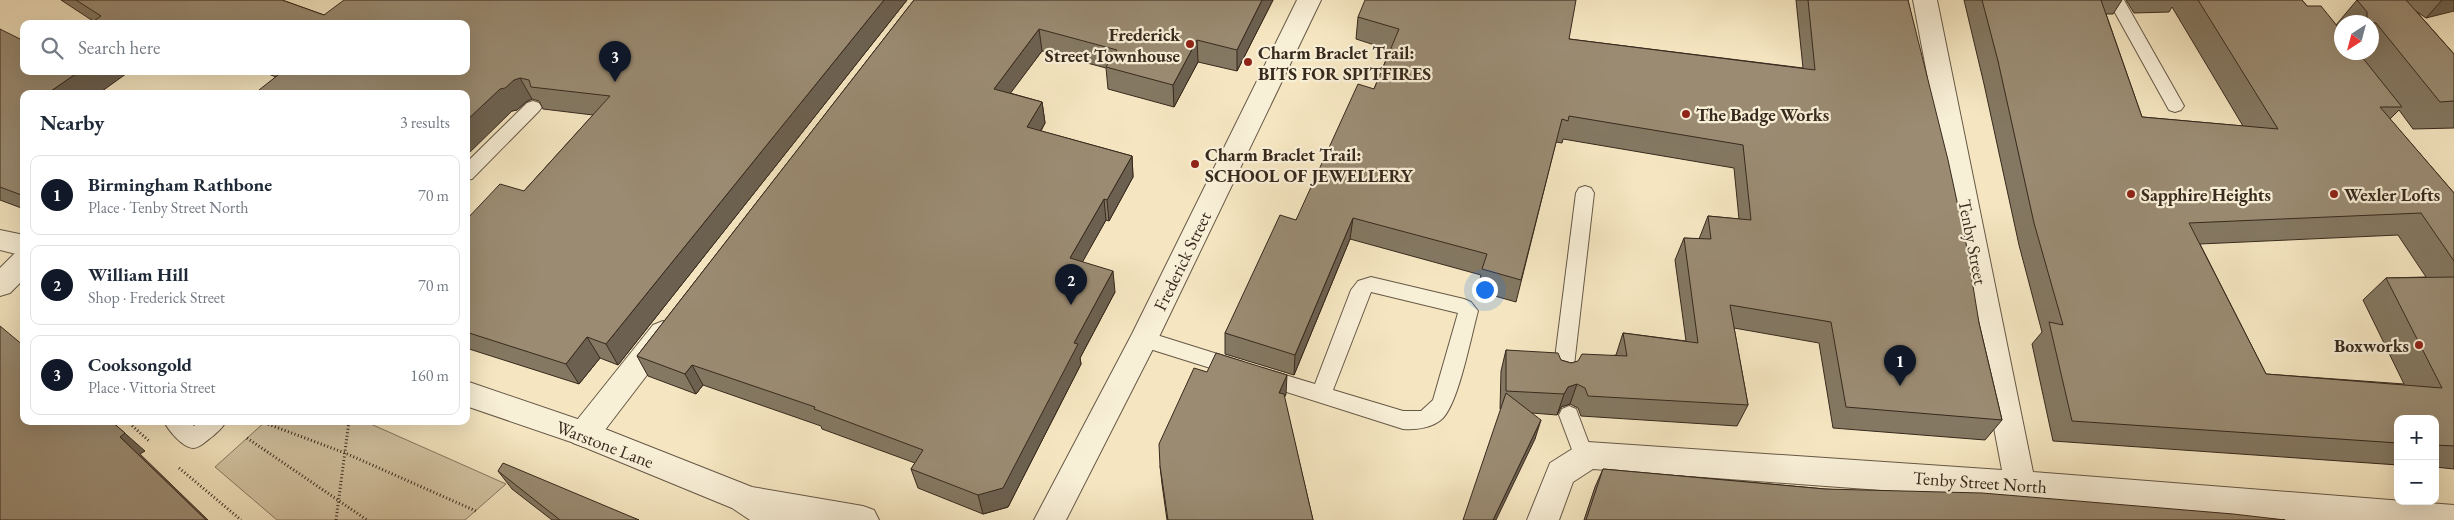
<!DOCTYPE html>
<meta charset="utf-8">
<style>
:root{--surface:#fff;--page:#f6f6f7;--text:#1f2937;--muted:#747a83;--line:#e0e1e3;--accent:#111827}
body{margin:0;font-family:"EB Garamond",serif;background:var(--page);color:var(--text)}
.controls{position:absolute;right:15px;bottom:15px;display:grid;overflow:hidden;border-radius:10px;box-shadow:0 5px 20px #0002}
.controls button{width:45px;height:45px;display:grid;place-items:center;padding:0;border:0;border-bottom:1px solid var(--line);background:var(--surface);color:var(--text);font:25px sans-serif}
.compass{position:absolute;left:2334px;top:15px;width:45px;height:45px;border-radius:50%;background:var(--surface);box-shadow:0 5px 20px #0002;rotate:216deg}
.you{position:absolute;left:1484px;top:289px;width:18px;height:18px;margin:-12px;border:4px solid #fff;border-radius:50%;background:#1a73e8;box-shadow:0 0 0 8px #1a73e833}
.badge{display:grid;place-items:center;width:32px;height:32px;border-radius:50%;background:var(--accent);color:#fff;font-size:16px;font-weight:700}
.pin{position:absolute;translate:-50% -41px;filter:drop-shadow(0 1px 2px #0008)}
.pin::after{content:'';position:absolute;top:26px;width:18px;height:15px;background:inherit;clip-path:polygon(0 0,100% 0,50% 100%)}
.list{margin:0;padding:0;list-style:none}
h2{display:flex;justify-content:space-between;align-items:center;height:65px;margin:0;padding:0 20px;font-size:21px}
h2 small{font-size:16px;font-weight:400;color:var(--muted)}
.list li{display:grid;grid-template-columns:32px 1fr auto;gap:15px;align-items:center;box-sizing:border-box;height:80px;margin:0 10px 10px;padding:0 10px;border:1px solid var(--line);border-radius:10px}
.list b{display:block;font-size:19px;white-space:nowrap}
.list p{margin:0;font-size:16px;white-space:nowrap;color:var(--muted)}
.list em{font-size:16px;font-style:normal;color:var(--muted)}
.icon{flex:none;width:28px;height:28px;fill:none;stroke:currentColor;stroke-width:2;stroke-linecap:round;stroke-linejoin:round}
.map{position:relative;flex:none;width:2454px;height:520px;overflow:hidden}
.search{position:absolute;background:var(--surface);box-shadow:0 5px 20px #0002;left:20px;top:20px;width:450px;height:55px;display:flex;align-items:center;gap:12px;box-sizing:border-box;padding:0 18px;border-radius:10px;color:var(--muted);font-size:19px}
.panel{position:absolute;background:var(--surface);box-shadow:0 5px 20px #0002;left:20px;top:90px;width:450px;height:335px;border-radius:10px}
.map>svg:first-child{display:block}
.green{fill:#d5c6a5;stroke:#867861}
.lines{fill:none;stroke-linecap:round;stroke-linejoin:round}
.service-casing{stroke:#665846;stroke-width:2}
.minor-casing{stroke:#665846;stroke-width:2}
.tertiary-casing{stroke:#665846;stroke-width:2}
.path{stroke:#37291d;stroke-width:3;stroke-dasharray:1 2.5;stroke-linecap:butt}
.service{fill:#f8efd7;fill-rule:evenodd}
.minor{fill:#f8efd7;fill-rule:evenodd}
.tertiary{fill:#f8efd7;fill-rule:evenodd}
.wall{fill:#847862;stroke:#37291d;fill-rule:evenodd}
.shaded-wall{fill:#6c6150;stroke:#37291d}
.building{fill:#9a8b72;stroke:#37291d}
.poi-dot{fill:#8f2418;stroke:#f8efd7;stroke-width:2}
.labels{text-anchor:middle;dominant-baseline:central;stroke-width:4.5;stroke-linejoin:round;paint-order:stroke}
.poi-label{font-size:18px;font-weight:bold;fill:#37291d;stroke:#f8efd7;text-anchor:start}
.street-label{font-size:18px;fill:#37291d;stroke:#f8efd7}
</style>
<div class="map">
<svg width="2454" height="520" viewBox="0 0 2454 520">
<rect width="100%" height="100%" fill="#f5e6c1"/>
<filter id="stains"><feTurbulence type="fractalNoise" baseFrequency=".004" numOctaves="4"/><feColorMatrix values="0 0 0 0 .2 0 0 0 0 .09 0 0 0 0 .02 0 0 0 .5 -.17"/></filter>
<radialGradient id="worn" r=".72"><stop offset=".6" stop-color="#630" stop-opacity="0"/><stop offset="1" stop-color="#630" stop-opacity=".3"/></radialGradient>
<path class="green" d="M 266,421 L 364,421 L 506,484 L 465,520 L 277,520 L 215,467 Z"/>
<g class="lines">
<g class="service-casing">
<g id="service">
<path d="M 2108,0 L 2124,0 L 2184,106 L 2181,110 L 2175,112 L 2169,110 Z"/>
<path d="M 533,101 L 539,103 L 542,107 L 539,111 L 472,179 L 466,180 L 466,163 L 527,103 Z"/>
<path d="M 1585,186 L 1591,188 L 1594,193 L 1573,374 L 1570,380 L 1563,382 L 1556,380 L 1553,374 L 1576,193 L 1579,188 Z"/>
<path d="M 1371,277 L 1464,299 L 1471,302 L 1478,311 C 1471,336 1459,401 1443,418 C 1433,428 1416,430 1403,429 L 1255,382 L 1252,376 L 1255,370 L 1262,368 L 1315,384 L 1351,290 L 1358,281 ZM 1371,292 L 1458,313 L 1433,400 L 1421,411 L 1403,411 L 1333,390 Z"/>
<path d="M 1144,331 L 1243,362 L 1246,368 L 1243,374 L 1236,376 L 1137,345 L 1134,339 L 1137,333 Z"/>
<path d="M 1569,406 L 1576,409 L 1594,457 L 1591,463 L 1584,466 L 1577,463 L 1559,415 L 1562,409 Z"/>
<path d="M 164,421 L 188,421 L 194,426 L 200,421 L 226,421 C 223,428 218,431 213,436 C 207,440 200,448 193,448 C 182,447 168,430 164,421 Z"/>
</g>
</g>
<g class="minor-casing">
<g id="minor">
<path d="M 1913,0 L 1937,0 L 2033,472 L 2454,505 L 2454,520 L 2288,520 L 1593,469 L 1573,482 L 1559,520 L 1527,520 L 1550,463 L 1577,446 L 1588,442 L 2002,470 Z"/>
<path d="M 24,251 L 24,279 L 10,293 L 0,296 L 0,268 L 14,254 Z"/>
<path d="M 663,321 L 673,325 L 677,333 L 673,341 L 595,443 L 584,447 L 573,443 L 569,434 L 573,425 L 653,325 Z"/>
</g>
</g>
<g class="tertiary-casing">
<g id="tertiary">
<path d="M 1297,0 L 1321,0 L 1158,339 L 1066,520 L 1034,520 L 1132,334 Z"/>
<path d="M 0,230 L 24,235 L 24,256 L 0,250 Z"/>
<path d="M 466,381 L 595,425 L 752,487 L 863,506 L 874,510 L 879,520 L 750,520 L 732,508 L 574,443 L 466,406 Z"/>
</g>
</g>
<g class="path">
<path d="M 127,421 L 149,441"/>
<path d="M 265,423 L 345,453 L 476,511"/>
<path d="M 247,438 L 367,520"/>
<path d="M 179,468 L 241,520"/>
<path d="M 336,520 L 349,421"/>
</g>
<use href="#service" class="service"/>
<use href="#minor" class="minor"/>
<use href="#tertiary" class="tertiary"/>
</g>
<g class="wall">
<path d="M 61,0 L 282,0 L 324,15 L 907,0 L 618,365 L 600,358 L 579,384 L 466,348 L 466,220 L 524,191 L 593,115 L 543,109 L 539,101 L 532,99 L 526,102 L 517,110 L 512,111 L 276,77 L 261,71 L 466,71 L 466,24 L 90,24 L 93,21 Z"/>
<path d="M 914,0 L 1273,0 L 1237,71 L 1198,62 L 1174,107 L 1108,89 L 1106,68 L 1042,51 L 1010,93 L 1042,102 L 1045,123 L 1041,131 L 1132,156 L 1133,177 L 1109,221 L 1106,220 L 1082,262 L 1115,292 L 1080,358 L 1081,364 L 1008,507 L 983,514 L 918,488 L 911,469 L 915,463 L 822,429 L 821,426 L 703,385 L 696,394 L 648,376 L 637,356 Z"/>
<path d="M 1796,0 L 1908,0 L 1979,323 L 2002,420 L 1985,440 L 1833,428 L 1819,343 L 1734,328 L 1748,405 L 1737,426 L 1581,416 L 1578,408 L 1570,404 L 1561,407 L 1557,415 L 1532,413 L 1535,439 L 1500,409 L 1501,371 L 1506,350 L 1561,360 L 1571,363 L 1616,355 L 1623,333 L 1686,341 L 1675,260 L 1684,238 L 1699,239 L 1708,216 L 1739,219 L 1734,168 L 1563,139 L 1562,143 L 1556,142 L 1516,302 L 1477,291 L 1481,275 L 1350,239 L 1294,375 L 1225,354 L 1225,333 L 1296,220 L 1374,89 L 1390,50 L 1356,39 L 1358,17 L 1569,39 L 1803,68 Z"/>
<path d="M 1964,0 L 2122,0 L 2113,14 L 2106,14 L 2142,117 L 2243,126 L 2172,7 L 2169,12 L 2134,13 L 2126,0 L 2302,0 L 2307,6 L 2336,25 L 2357,0 L 2454,0 L 2426,18 L 2416,11 L 2454,54 L 2454,128 L 2413,129 L 2399,110 L 2390,119 L 2454,193 L 2454,469 L 2435,467 L 2435,419 L 2398,419 L 2398,465 L 2053,441 L 2032,344 L 2042,332 L 2019,245 L 1984,84 ZM 2342,22 L 2372,22 L 2372,52 L 2342,52 ZM 2398,235 L 2426,277 L 2386,278 L 2363,300 L 2404,384 L 2266,374 L 2200,244 Z"/>
<path d="M 0,29 L 24,94 L 24,209 L 0,200 Z"/>
<path d="M 1207,372 L 1286,394 L 1284,397 L 1313,520 L 1167,520 L 1162,484 L 1160,466 Z"/>
<path d="M 1603,469 L 1825,489 L 2285,520 L 1584,520 L 1595,487 Z"/>
<path d="M 498,471 L 639,520 L 552,520 L 512,489 Z"/>
</g>
<g class="shaded-wall">
<path d="M 884,0 L 907,0 L 618,365 L 606,344 Z"/>
<path d="M 1262,0 L 1273,0 L 1237,71 L 1237,50 Z"/>
<path d="M 2442,0 L 2454,0 L 2454,11 L 2426,18 Z"/>
<path d="M 1039,29 L 1042,51 L 998,110 L 994,89 Z"/>
<path d="M 1197,40 L 1198,62 L 1174,107 L 1173,85 Z"/>
<path d="M 80,71 L 130,71 L 98,94 L 48,93 Z"/>
<path d="M 520,78 L 532,99 L 526,102 L 517,110 L 512,111 L 466,156 L 466,121 L 500,89 L 514,80 Z"/>
<path d="M 1042,102 L 1045,123 L 1030,148 L 1027,127 Z"/>
<path d="M 1132,156 L 1133,177 L 1109,221 L 1107,200 Z"/>
<path d="M 1104,199 L 1106,220 L 1073,279 L 1070,258 Z"/>
<path d="M 1353,218 L 1350,239 L 1294,375 L 1295,355 Z"/>
<path d="M 1113,271 L 1115,292 L 1080,358 L 1081,364 L 1008,507 L 983,514 L 978,495 L 1074,343 Z"/>
<path d="M 587,337 L 600,358 L 579,384 L 566,364 Z"/>
<path d="M 692,365 L 703,385 L 696,394 L 685,374 Z"/>
<path d="M 1287,375 L 1286,394 L 1278,412 L 1279,393 Z"/>
<path d="M 1577,384 L 1570,404 L 1561,407 L 1557,415 L 1564,394 L 1568,387 Z"/>
<path d="M 1541,420 L 1535,439 L 1496,520 L 1493,520 Z"/>
<path d="M 111,421 L 145,451 L 140,454 L 208,520 L 206,520 L 120,437 Z"/>
</g>
<g class="building">
<path d="M 76,0 L 282,0 L 324,15 L 344,0 L 884,0 L 606,344 L 587,337 L 566,364 L 466,332 L 466,220 L 500,184 L 524,191 L 610,96 L 531,87 L 529,80 L 520,78 L 514,80 L 505,88 L 500,89 L 466,121 L 466,94 L 254,94 L 283,71 L 466,71 L 466,24 L 171,24 L 165,22 L 156,24 L 90,24 L 101,16 Z"/>
<path d="M 914,0 L 1262,0 L 1237,50 L 1197,40 L 1173,85 L 1106,67 L 1117,50 L 1039,29 L 994,89 L 1042,102 L 1027,127 L 1132,156 L 1107,200 L 1104,199 L 1070,258 L 1113,271 L 1074,343 L 1078,344 L 1003,488 L 978,495 L 911,469 L 923,450 L 814,409 L 815,407 L 692,365 L 685,374 L 637,356 Z"/>
<path d="M 1365,0 L 1576,0 L 1569,39 L 1815,70 L 1808,0 L 1908,0 L 1948,160 L 1966,243 L 1979,323 L 2002,420 L 1846,407 L 1831,322 L 1730,305 L 1748,405 L 1588,396 L 1585,388 L 1577,384 L 1568,387 L 1564,394 L 1506,391 L 1506,350 L 1558,353 L 1561,360 L 1571,363 L 1578,361 L 1582,354 L 1627,356 L 1623,333 L 1698,343 L 1684,238 L 1711,239 L 1708,216 L 1751,220 L 1743,145 L 1569,116 L 1568,121 L 1562,119 L 1521,280 L 1482,269 L 1487,254 L 1353,218 L 1295,355 L 1225,333 L 1280,215 L 1296,220 L 1358,84 L 1374,89 L 1399,29 L 1358,17 Z"/>
<path d="M 1982,0 L 2101,0 L 2142,117 L 2278,129 L 2198,0 L 2302,0 L 2307,6 L 2321,6 L 2342,32 L 2342,52 L 2358,52 L 2402,107 L 2380,107 L 2454,193 L 2454,261 L 2421,213 L 2189,223 L 2266,374 L 2442,388 L 2386,278 L 2454,277 L 2454,446 L 2435,445 L 2435,419 L 2398,419 L 2398,443 L 2072,421 L 2049,322 L 2063,325 L 2034,223 L 1998,61 Z"/>
<path d="M 2357,0 L 2406,0 L 2454,54 L 2454,101 L 2440,102 L 2376,23 L 2367,22 L 2367,12 Z"/>
<path d="M 0,29 L 24,41 L 24,71 L 80,71 L 48,93 L 49,94 L 24,94 L 24,196 L 0,187 Z"/>
<path d="M 0,326 L 24,346 L 24,421 L 111,421 L 125,433 L 120,437 L 206,520 L 0,520 Z"/>
<path d="M 1216,353 L 1287,375 L 1279,393 L 1284,394 L 1313,520 L 1168,520 L 1160,466 L 1159,444 L 1194,368 L 1207,372 Z"/>
<path d="M 1506,393 L 1541,420 L 1493,520 L 1463,520 Z"/>
<path d="M 503,463 L 639,520 L 560,520 L 498,471 Z"/>
<path d="M 1603,469 L 1825,489 L 1982,493 L 2233,514 L 2285,520 L 1586,520 Z"/>
</g>
<g class="poi-dot">
<circle cx="1190" cy="44" r="5"/>
<circle cx="1248" cy="62" r="5"/>
<circle cx="1686" cy="114" r="5"/>
<circle cx="1195" cy="164" r="5"/>
<circle cx="2131" cy="194" r="5"/>
<circle cx="2334" cy="194" r="5"/>
<circle cx="2419" cy="345" r="5"/>
</g>
<g class="labels">
<g class="poi-label">
<text x="1180" y="34" text-anchor="end">Frederick<tspan x="1180" dy="21">Street Townhouse</tspan></text>
<text x="1258" y="52">Charm Braclet Trail:<tspan x="1258" dy="21">BITS FOR SPITFIRES</tspan></text>
<text x="1696" y="114">The Badge Works</text>
<text x="1205" y="154">Charm Braclet Trail:<tspan x="1205" dy="21">SCHOOL OF JEWELLERY</tspan></text>
<text x="2141" y="194">Sapphire Heights</text>
<text x="2344" y="194">Wexler Lofts</text>
<text x="2409" y="345" text-anchor="end">Boxworks</text>
</g>
<g class="street-label">
<text transform="translate(1973 242) rotate(79)">Tenby Street</text>
<text transform="translate(1182 261) rotate(-64)">Frederick Street</text>
<text transform="translate(605 444) rotate(21)">Warstone Lane</text>
<text transform="translate(1980 482) rotate(4)">Tenby Street North</text>
</g>
</g>
<rect width="100%" height="100%" filter="url(#stains)"/>
<rect width="100%" height="100%" fill="url(#worn)"/>
</svg>
<div class="controls">
<button>+</button>
<button>−</button>
</div>
<svg class="compass" viewBox="-18 -18 36 36"><path d="M0-13l5 13h-10z" fill="#e53935"/><path d="M0 13l5-13h-10z" fill="#747a83"/></svg>
<div class="you"></div>
<div class="pin badge" style="left:1900px;top:386px">1</div>
<div class="pin badge" style="left:1071px;top:305px">2</div>
<div class="pin badge" style="left:615px;top:82px">3</div>
<div class="search"><svg class="icon" aria-label="search" viewBox="0 0 24 24"><circle cx="10" cy="10" r="6"/><path d="M15 15l6 6"/></svg>Search here</div>
<section class="panel">
<h2>Nearby<small>3 results</small></h2>
<ul class="list">
<li><span class="badge">1</span><div><b>Birmingham Rathbone</b><p>Place · Tenby Street North</p></div><em>70 m</em></li>
<li><span class="badge">2</span><div><b>William Hill</b><p>Shop · Frederick Street</p></div><em>70 m</em></li>
<li><span class="badge">3</span><div><b>Cooksongold</b><p>Place · Vittoria Street</p></div><em>160 m</em></li>
</ul>
</section>
</div>
